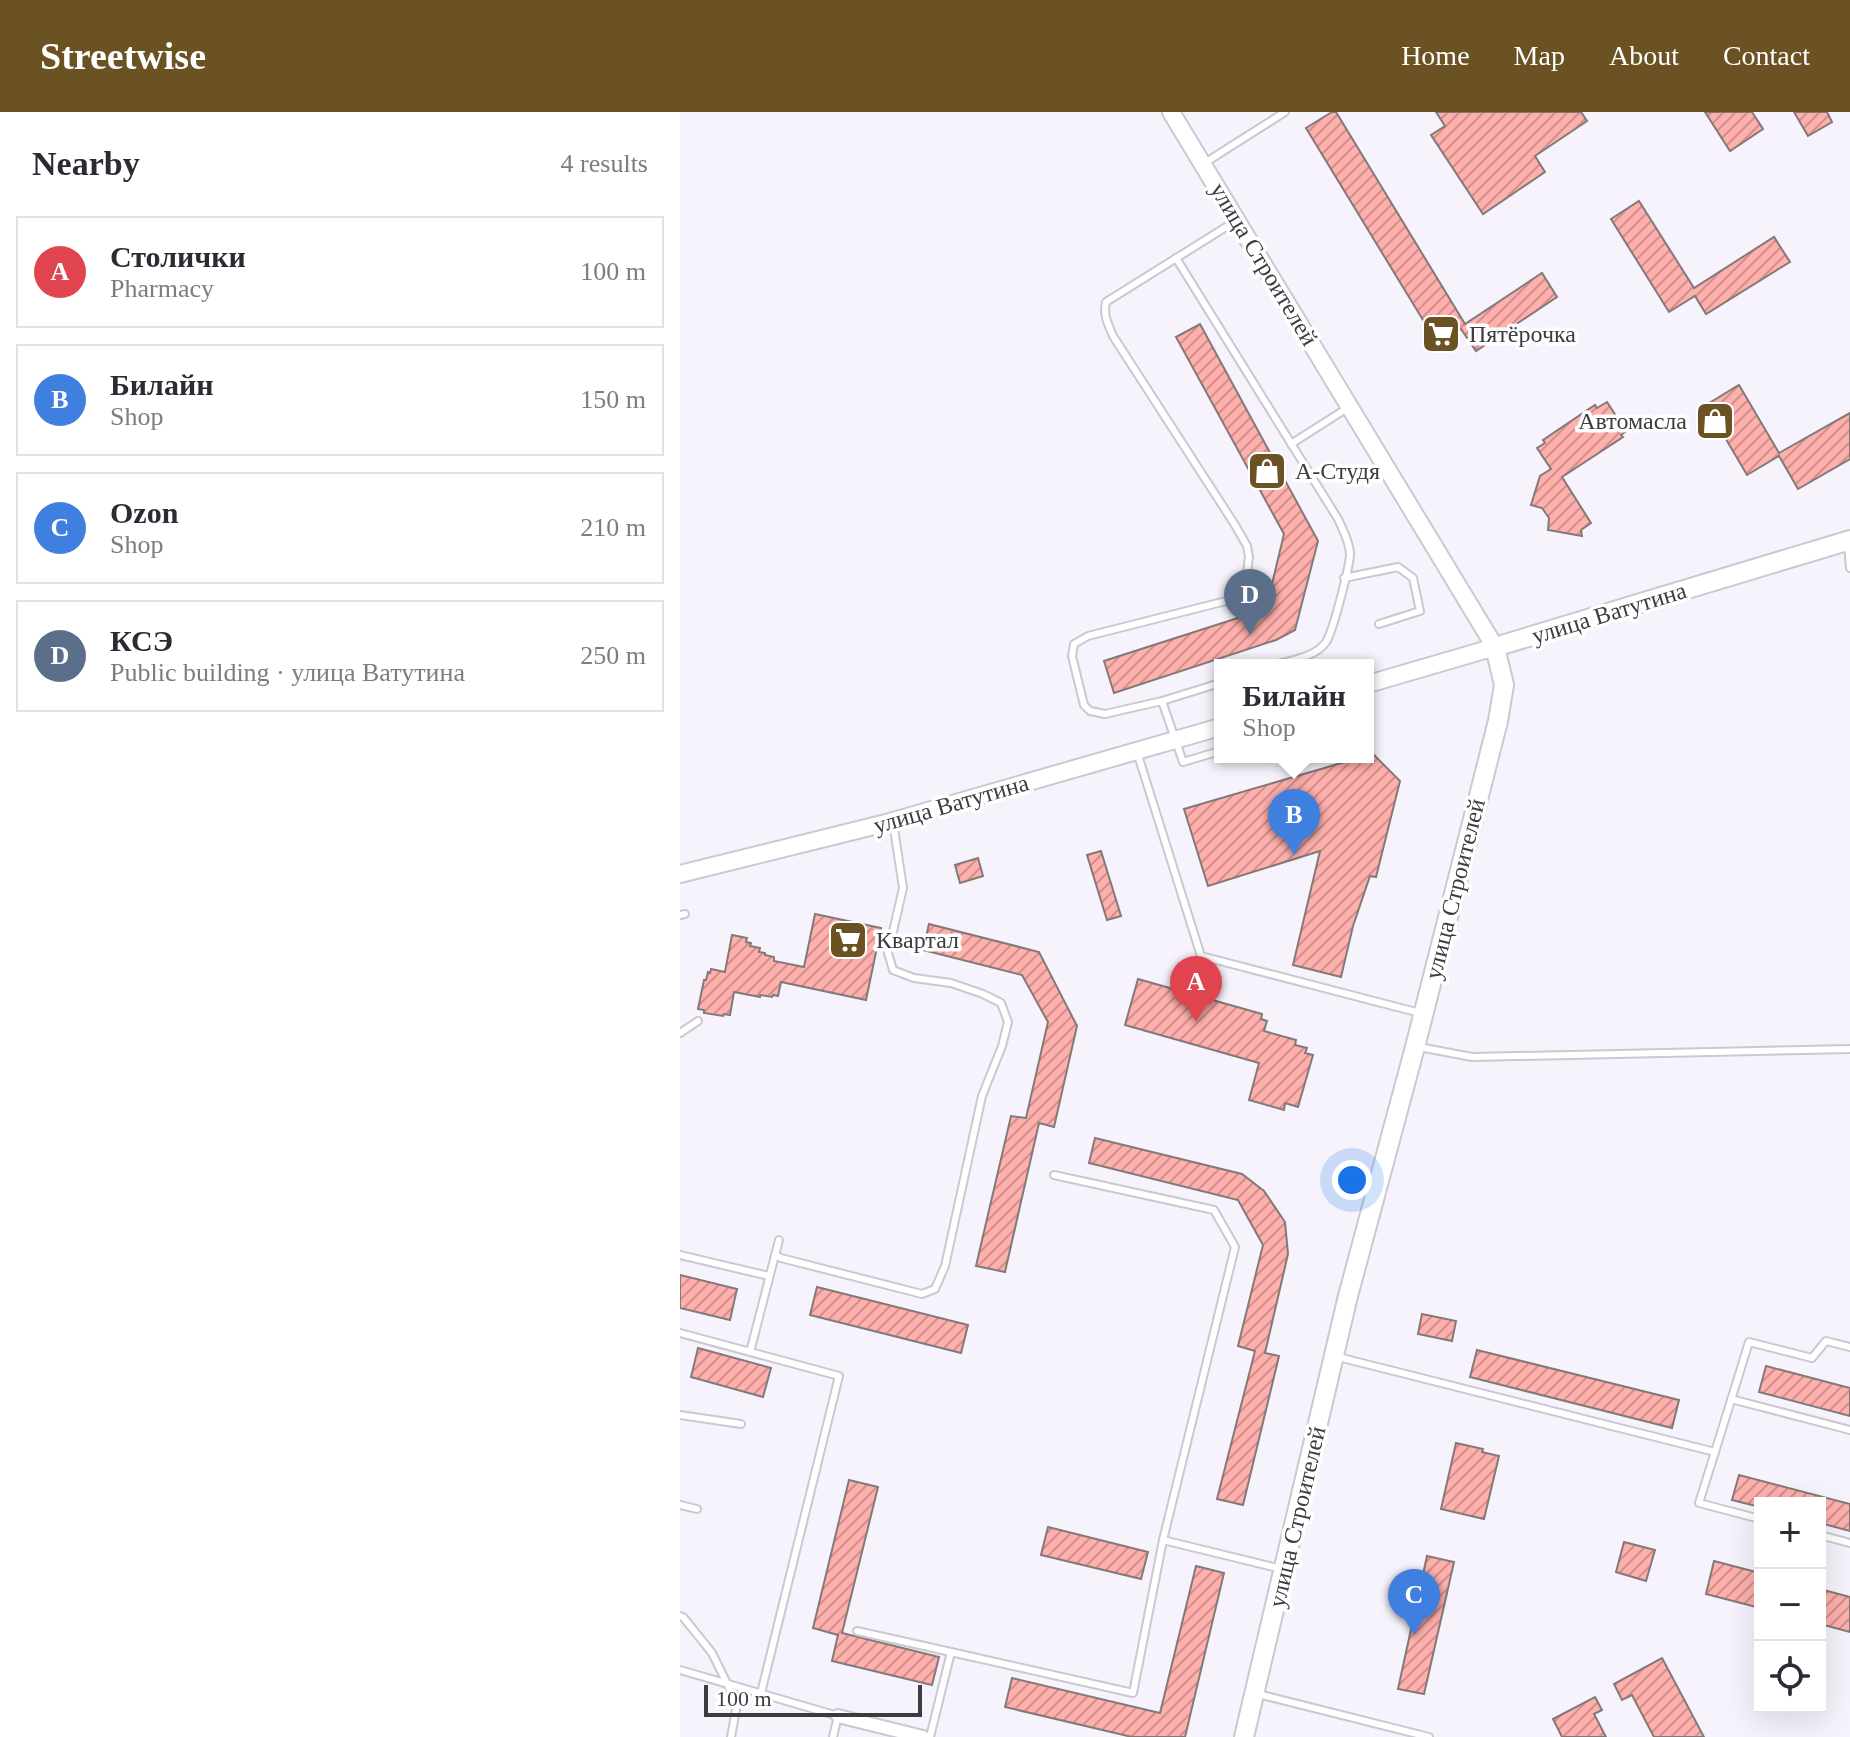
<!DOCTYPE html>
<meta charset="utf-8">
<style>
:root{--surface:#fff;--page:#f2f2f3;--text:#2b2b33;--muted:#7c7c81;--line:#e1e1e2;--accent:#6b5223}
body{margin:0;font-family:"Times New Roman",serif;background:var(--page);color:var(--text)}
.controls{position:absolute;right:24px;bottom:24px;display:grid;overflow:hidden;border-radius:0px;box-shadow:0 8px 32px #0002}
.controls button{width:72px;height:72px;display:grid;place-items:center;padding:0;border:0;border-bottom:2px solid var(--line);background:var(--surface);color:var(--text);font:40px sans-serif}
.scale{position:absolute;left:24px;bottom:20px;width:218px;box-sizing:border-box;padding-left:8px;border:4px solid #3c3b3f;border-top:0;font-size:22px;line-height:28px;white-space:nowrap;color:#3c3b3f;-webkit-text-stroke:6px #fff;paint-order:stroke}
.you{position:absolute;left:672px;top:1068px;width:28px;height:28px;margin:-20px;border:6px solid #fff;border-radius:50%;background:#1a73e8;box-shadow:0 0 0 12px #1a73e833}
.badge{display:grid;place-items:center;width:52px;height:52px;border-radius:50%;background:var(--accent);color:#fff;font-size:26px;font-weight:700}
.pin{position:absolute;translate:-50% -66px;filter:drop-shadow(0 2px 4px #0008)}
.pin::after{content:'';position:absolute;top:42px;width:28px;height:24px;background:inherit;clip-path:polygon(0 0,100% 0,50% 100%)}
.popup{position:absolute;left:534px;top:547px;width:160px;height:104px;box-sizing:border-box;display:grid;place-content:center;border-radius:0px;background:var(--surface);filter:drop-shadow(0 2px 6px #0005);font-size:26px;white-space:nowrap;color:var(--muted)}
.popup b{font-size:30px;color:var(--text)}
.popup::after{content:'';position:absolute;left:50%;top:100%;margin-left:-16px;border:16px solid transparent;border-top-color:var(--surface)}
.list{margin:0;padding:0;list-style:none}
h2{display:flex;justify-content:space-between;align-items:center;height:104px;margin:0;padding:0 32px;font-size:34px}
h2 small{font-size:26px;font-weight:400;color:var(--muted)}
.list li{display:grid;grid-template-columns:52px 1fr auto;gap:24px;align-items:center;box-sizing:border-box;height:112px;margin:0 16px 16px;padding:0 16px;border:2px solid var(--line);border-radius:0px}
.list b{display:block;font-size:30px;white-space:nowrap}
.list p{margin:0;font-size:26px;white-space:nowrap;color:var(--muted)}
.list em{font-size:26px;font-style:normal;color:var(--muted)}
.icon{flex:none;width:44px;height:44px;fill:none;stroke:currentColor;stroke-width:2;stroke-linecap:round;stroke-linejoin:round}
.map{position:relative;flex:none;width:1170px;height:1625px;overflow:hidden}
header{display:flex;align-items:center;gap:48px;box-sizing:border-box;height:112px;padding:0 40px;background:var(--accent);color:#fff}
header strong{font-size:38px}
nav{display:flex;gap:44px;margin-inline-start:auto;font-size:28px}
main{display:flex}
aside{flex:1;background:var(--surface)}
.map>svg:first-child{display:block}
.building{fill:url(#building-hatch);stroke:#837978;stroke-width:2}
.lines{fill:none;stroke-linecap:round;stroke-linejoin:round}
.service-casing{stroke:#cbc8d1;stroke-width:10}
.minor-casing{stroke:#cbc8d1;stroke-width:16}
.tertiary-casing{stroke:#cbc8d1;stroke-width:20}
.secondary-casing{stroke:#cbc8d1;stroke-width:22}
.service{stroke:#fff;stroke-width:6}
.minor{stroke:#fff;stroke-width:12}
.tertiary{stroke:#fff;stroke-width:16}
.secondary{stroke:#fff;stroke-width:18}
.labels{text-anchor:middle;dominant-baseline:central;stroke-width:7;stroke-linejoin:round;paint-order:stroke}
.street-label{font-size:24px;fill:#3c3b3f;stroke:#fff}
.poi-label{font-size:24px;fill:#3c3b3f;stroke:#fff;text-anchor:start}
</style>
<header>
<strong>Streetwise</strong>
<nav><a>Home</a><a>Map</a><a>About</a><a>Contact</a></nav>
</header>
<main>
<aside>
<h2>Nearby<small>4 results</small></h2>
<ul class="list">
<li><span class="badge" style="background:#e0444e">A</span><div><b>Столички</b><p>Pharmacy</p></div><em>100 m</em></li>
<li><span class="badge" style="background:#3f7fe0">B</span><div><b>Билайн</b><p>Shop</p></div><em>150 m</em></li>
<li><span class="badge" style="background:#3f7fe0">C</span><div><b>Ozon</b><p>Shop</p></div><em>210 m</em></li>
<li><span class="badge" style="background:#5c6f8a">D</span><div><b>КСЭ</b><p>Public building · улица Ватутина</p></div><em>250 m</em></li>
</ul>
</aside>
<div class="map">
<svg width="1170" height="1625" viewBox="0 0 1170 1625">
<defs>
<pattern id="building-hatch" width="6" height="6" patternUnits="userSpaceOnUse" patternTransform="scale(2)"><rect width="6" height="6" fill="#ffb0ac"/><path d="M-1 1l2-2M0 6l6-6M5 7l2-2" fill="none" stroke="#d0908d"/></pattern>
</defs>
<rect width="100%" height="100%" fill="#f6f3fc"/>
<g class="building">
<path d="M 652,0 L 656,0 L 785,212 L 862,161 L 877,185 L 796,239 L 781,217 L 757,231 L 626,16 Z"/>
<path d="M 756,0 L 901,0 L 907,9 L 855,44 L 865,60 L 803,102 L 751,23 L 765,14 Z"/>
<path d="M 1025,0 L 1072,0 L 1083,17 L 1050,39 Z"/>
<path d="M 1114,0 L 1147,0 L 1152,10 L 1128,24 Z"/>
<path d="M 959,89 L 1014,176 L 1094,125 L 1110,150 L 1026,202 L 1015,184 L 989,200 L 931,107 Z"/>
<path d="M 520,212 L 638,429 L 615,518 L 596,528 L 434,581 L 424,549 L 586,497 L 604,422 L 496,225 Z"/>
<path d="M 1059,273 L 1099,341 L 1170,301 L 1170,347 L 1118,377 L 1099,344 L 1067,363 L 1026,293 Z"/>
<path d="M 927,290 L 946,319 L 941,323 L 943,325 L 882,365 L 911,411 L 901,418 L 902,424 L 868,418 L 869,406 L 862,396 L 851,393 L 860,364 L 871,357 L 857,336 L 865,331 L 863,328 L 915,293 L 917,296 Z"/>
<path d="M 693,642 L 720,669 L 696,765 L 690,764 L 673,814 L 661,865 L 613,853 L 640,739 L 528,774 L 504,697 L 682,645 L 688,645 Z"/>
<path d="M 421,739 L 441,804 L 427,808 L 407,743 Z"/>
<path d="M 298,746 L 303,764 L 280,771 L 275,753 Z"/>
<path d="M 135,802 L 201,816 L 186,888 L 101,870 L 98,884 L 93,883 L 92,885 L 80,883 L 80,885 L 54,880 L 50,903 L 44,902 L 43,904 L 24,901 L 24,898 L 18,897 L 24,868 L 26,868 L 28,860 L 30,861 L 31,857 L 45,860 L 52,823 L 67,826 L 66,830 L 71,831 L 70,834 L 80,836 L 79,840 L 85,841 L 85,843 L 94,845 L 94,849 L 124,855 Z"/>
<path d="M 249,812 L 359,840 L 397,914 L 374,1015 L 359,1011 L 325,1160 L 296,1154 L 331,1004 L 346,1006 L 368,910 L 342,863 L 243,838 Z"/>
<path d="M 458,867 L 582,902 L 581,907 L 587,909 L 584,919 L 616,928 L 615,933 L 627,936 L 625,941 L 633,943 L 618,995 L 605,991 L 604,998 L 569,988 L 579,951 L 445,913 Z"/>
<path d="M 415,1026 L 562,1062 L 584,1079 L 605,1110 L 608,1142 L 585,1241 L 599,1244 L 563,1393 L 537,1387 L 575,1239 L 558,1234 L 583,1133 L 558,1088 L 409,1051 Z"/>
<path d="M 0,1163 L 57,1177 L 50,1208 L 0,1196 Z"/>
<path d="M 137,1175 L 288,1213 L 281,1241 L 130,1203 Z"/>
<path d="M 742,1202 L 776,1209 L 772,1229 L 738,1222 Z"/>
<path d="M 18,1236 L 91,1256 L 83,1285 L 11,1265 Z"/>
<path d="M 797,1238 L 999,1288 L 992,1316 L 790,1265 Z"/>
<path d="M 1086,1254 L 1170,1276 L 1170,1304 L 1079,1280 Z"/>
<path d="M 776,1331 L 803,1337 L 802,1340 L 819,1344 L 804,1407 L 761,1397 Z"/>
<path d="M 1059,1363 L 1170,1392 L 1170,1419 L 1140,1411 L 1140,1391 L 1080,1391 L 1080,1395 L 1052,1388 Z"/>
<path d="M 169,1368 L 198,1375 L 162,1521 L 259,1545 L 252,1573 L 152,1549 L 158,1523 L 133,1516 Z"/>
<path d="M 368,1415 L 468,1440 L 461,1467 L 361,1443 Z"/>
<path d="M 944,1430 L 975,1438 L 966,1469 L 936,1460 Z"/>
<path d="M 747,1444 L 774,1450 L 744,1582 L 718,1577 Z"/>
<path d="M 1034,1449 L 1080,1461 L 1080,1496 L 1026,1482 Z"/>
<path d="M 516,1454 L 544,1461 L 505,1625 L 452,1625 L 325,1595 L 332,1566 L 480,1601 Z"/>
<path d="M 1140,1477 L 1170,1485 L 1170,1520 L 1140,1512 Z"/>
<path d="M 982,1546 L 1024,1625 L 974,1625 L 952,1583 L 942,1588 L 934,1572 Z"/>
<path d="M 915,1585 L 922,1598 L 914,1602 L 926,1625 L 882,1625 L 873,1607 Z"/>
</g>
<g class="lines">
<g class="service-casing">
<g id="service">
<path d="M 523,52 L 605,0"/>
<path d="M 496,146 L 658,407 C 663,418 670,431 670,443 C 669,456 653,520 646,530 C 636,545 611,548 595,553"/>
<path d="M 611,332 L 669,295"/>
<path d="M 1168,431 L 1170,456"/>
<path d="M 664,466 L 718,455 L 733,466 L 740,499 L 699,512"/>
<path d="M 540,571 L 482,589 L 425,602 L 410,599 L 404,593 L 392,544 L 394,532 L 408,524 L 546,489 L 561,482 L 565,476 L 569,445 L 567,434 L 555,413 L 433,224 C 428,212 423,203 426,190 L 554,110"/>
<path d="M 482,589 L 503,650 L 540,639"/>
<path d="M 457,640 L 521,844 L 740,901"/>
<path d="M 0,803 L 5,802"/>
<path d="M 0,921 L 18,909"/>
<path d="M 739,935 L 792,945 L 1170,937"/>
<path d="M 374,1063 L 534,1098 L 555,1135 L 483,1428"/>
<path d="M 0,1143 L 89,1164"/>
<path d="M 95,1143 L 101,1146 L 242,1182 L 255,1177 L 265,1154 L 302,984 L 322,934 L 328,910 L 321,891 L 303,882 L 271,871 L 234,866 L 213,858 L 208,841 L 223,776 L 213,710"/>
<path d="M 0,1221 L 159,1264 L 81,1581"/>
<path d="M 70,1240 L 99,1128"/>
<path d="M 658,1245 L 1035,1340 L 1019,1391 L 1080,1407"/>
<path d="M 1051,1287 L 1170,1318"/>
<path d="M 0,1303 L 61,1312"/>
<path d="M 1035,1340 L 1069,1230 L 1132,1246 L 1146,1229 L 1170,1235"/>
<path d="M 0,1393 L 17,1397"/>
<path d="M 1140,1423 L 1170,1431"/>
<path d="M 0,1504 L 3,1505 L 32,1541 L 57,1592 L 51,1625"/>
<path d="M 177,1519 L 271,1540"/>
<path d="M 0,1558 L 158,1604 L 153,1625"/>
<path d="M 578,1582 L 749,1625"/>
<path d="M 250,1625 L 271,1540 L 453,1581 L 483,1428 L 602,1457"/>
</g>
</g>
<g class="minor-casing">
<path id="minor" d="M 158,1604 L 243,1625"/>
</g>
<g class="tertiary-casing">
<g id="tertiary">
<path d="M 491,0 L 815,535 L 688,572"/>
<path d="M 0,762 L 206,711 L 540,615"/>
</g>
</g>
<g class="secondary-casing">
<path id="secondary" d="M 564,1625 L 668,1184 L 735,935 L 818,609 L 824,573 L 815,535 L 1170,428"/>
</g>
<use href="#service" class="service"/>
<use href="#minor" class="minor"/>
<use href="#tertiary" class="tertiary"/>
<use href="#secondary" class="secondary"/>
</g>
<defs>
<g id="supermarket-square" transform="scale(2)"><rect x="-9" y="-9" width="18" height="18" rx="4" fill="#6b5223" stroke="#fff"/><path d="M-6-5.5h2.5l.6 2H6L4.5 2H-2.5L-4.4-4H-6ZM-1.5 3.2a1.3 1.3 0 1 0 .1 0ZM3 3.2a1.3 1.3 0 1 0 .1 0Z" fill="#fff"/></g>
<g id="shop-square" transform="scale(2)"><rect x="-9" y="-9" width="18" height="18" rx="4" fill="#6b5223" stroke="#fff"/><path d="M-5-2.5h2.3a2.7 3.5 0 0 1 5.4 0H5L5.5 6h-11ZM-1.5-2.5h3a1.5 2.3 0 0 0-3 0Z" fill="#fff"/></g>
</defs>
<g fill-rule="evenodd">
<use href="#supermarket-square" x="761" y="222"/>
<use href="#shop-square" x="1035" y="309"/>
<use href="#shop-square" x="587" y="359"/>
<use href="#supermarket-square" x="168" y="828"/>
</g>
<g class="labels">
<g class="street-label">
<text transform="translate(584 152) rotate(59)">улица Строителей</text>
<text transform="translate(929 501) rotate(-17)">улица Ватутина</text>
<text transform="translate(271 692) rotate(-16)">улица Ватутина</text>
<text transform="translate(775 777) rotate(-76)">улица Строителей</text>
<text transform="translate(617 1405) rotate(-77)">улица Строителей</text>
</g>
<g class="poi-label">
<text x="789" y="222">Пятёрочка</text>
<text x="1007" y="309" text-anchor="end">Автомасла</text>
<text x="615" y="359">А-Студя</text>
<text x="196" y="828">Квартал</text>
</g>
</g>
</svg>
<div class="controls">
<button>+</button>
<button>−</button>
<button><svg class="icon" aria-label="locate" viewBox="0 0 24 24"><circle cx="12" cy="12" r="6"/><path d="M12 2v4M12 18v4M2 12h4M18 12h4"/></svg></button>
</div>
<div class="scale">100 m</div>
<div class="you"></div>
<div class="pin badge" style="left:516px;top:910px;background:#e0444e">A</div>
<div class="pin badge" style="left:614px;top:743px;background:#3f7fe0">B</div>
<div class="popup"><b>Билайн</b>Shop</div>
<div class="pin badge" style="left:734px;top:1523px;background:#3f7fe0">C</div>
<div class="pin badge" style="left:570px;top:523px;background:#5c6f8a">D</div>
</div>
</main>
